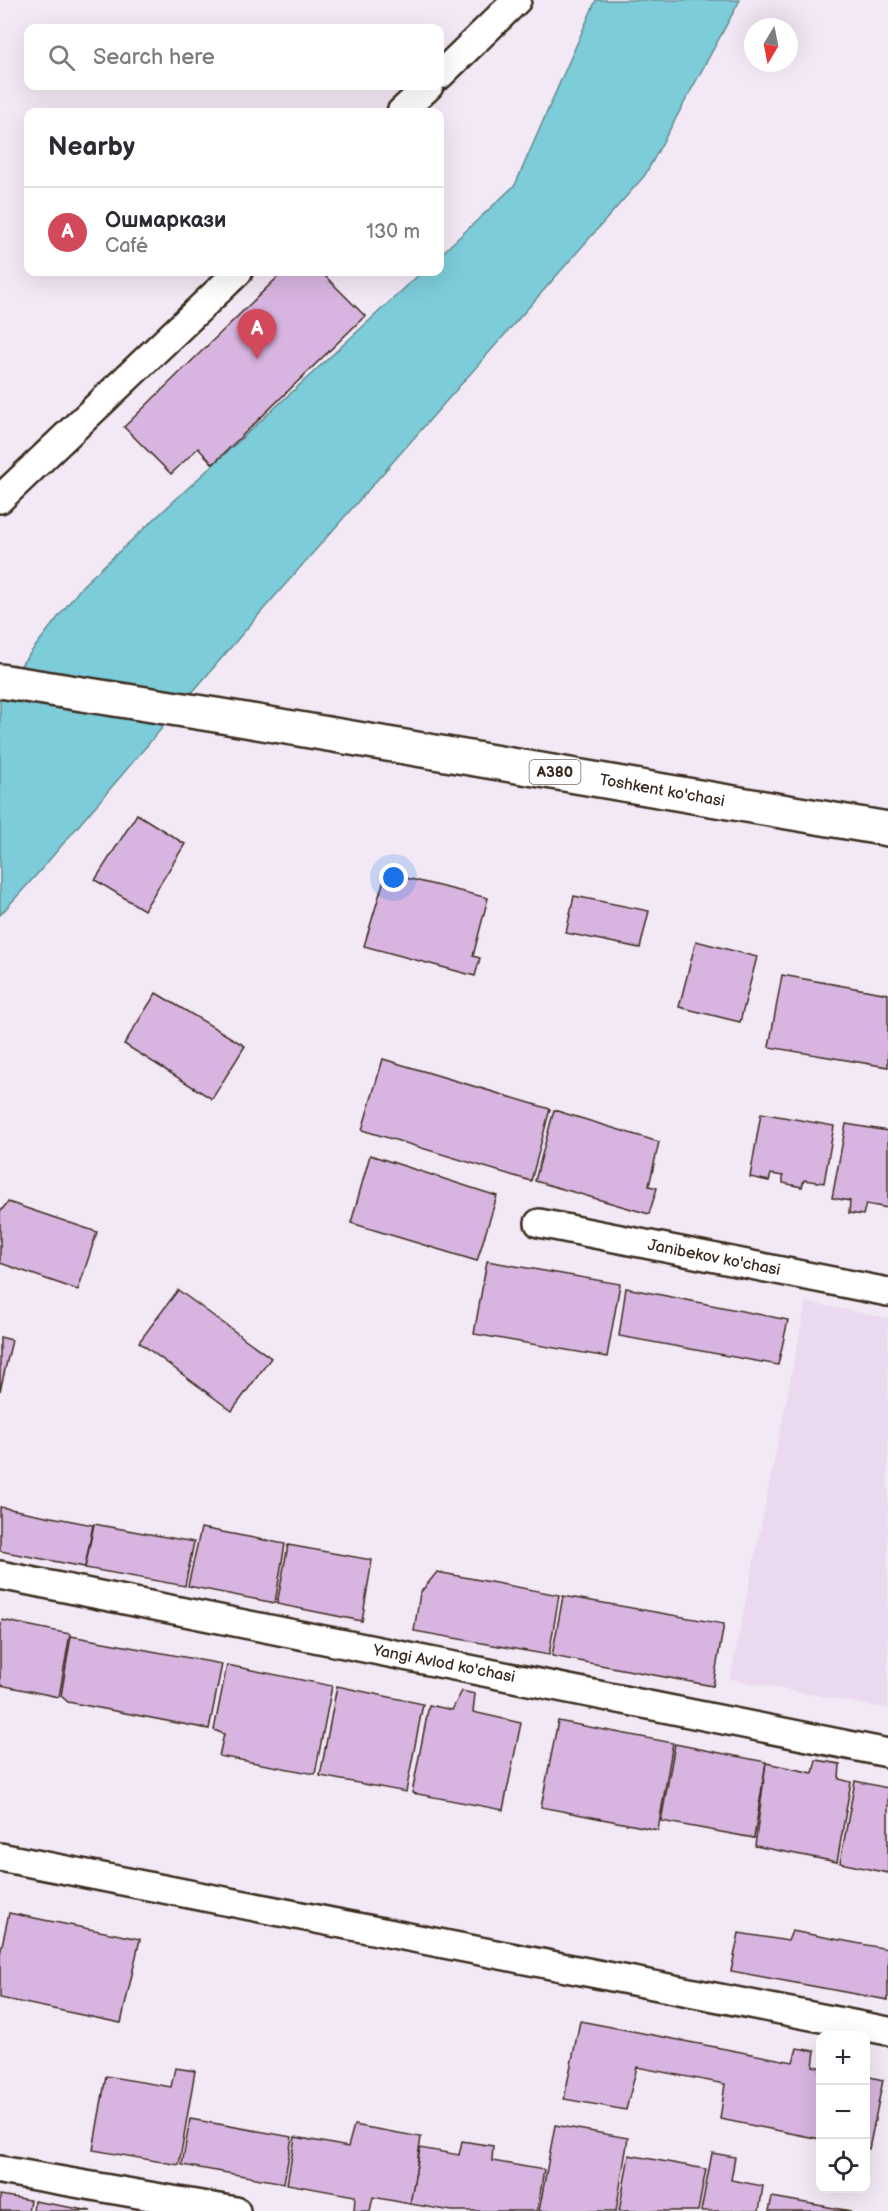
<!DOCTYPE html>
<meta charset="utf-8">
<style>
:root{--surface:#fff;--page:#f2f2f3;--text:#2b2b33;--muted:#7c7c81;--line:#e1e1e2;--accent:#d1495b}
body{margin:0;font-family:"Balsamiq Sans",sans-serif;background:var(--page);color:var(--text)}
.controls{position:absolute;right:18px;bottom:18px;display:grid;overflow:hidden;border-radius:12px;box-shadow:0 6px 24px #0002}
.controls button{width:54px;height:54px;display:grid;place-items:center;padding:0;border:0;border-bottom:2px solid var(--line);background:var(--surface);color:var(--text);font:30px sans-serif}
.compass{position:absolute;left:744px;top:18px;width:54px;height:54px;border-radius:50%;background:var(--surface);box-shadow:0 6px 24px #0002;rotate:190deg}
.you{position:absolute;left:394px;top:878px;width:21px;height:21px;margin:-15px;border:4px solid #fff;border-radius:50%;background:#1a73e8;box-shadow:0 0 0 9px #1a73e833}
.badge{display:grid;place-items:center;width:39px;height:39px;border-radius:50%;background:var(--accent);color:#fff;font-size:20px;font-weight:700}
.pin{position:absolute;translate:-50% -50px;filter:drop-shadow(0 2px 3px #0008)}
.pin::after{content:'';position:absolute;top:32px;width:21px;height:18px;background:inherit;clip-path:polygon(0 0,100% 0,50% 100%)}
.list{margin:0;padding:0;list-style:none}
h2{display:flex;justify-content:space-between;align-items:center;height:78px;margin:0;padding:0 24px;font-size:26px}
h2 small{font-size:20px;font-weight:400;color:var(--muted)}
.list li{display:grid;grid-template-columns:39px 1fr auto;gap:18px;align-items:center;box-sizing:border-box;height:90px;padding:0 24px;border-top:2px solid var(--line)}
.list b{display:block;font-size:22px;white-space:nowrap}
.list p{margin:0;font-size:20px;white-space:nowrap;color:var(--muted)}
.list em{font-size:20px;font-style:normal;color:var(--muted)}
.icon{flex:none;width:33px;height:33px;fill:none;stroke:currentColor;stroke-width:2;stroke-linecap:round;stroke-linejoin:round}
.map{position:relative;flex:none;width:888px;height:2211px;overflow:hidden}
.search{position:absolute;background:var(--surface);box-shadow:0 6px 24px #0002;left:24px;top:24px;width:420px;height:66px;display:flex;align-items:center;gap:15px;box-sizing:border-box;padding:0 21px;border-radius:12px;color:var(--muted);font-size:22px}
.panel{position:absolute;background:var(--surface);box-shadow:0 6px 24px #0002;left:24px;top:108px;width:420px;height:168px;border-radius:12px}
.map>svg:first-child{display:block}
.built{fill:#ebd9ef}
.water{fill:#7dccda;stroke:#638b8f;stroke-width:1.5}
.building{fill:#d8b5e0;stroke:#3b2a1e;stroke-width:1.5}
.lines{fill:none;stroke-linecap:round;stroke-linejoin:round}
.street-casing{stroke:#3b2a1e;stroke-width:32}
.highway-casing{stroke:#3b2a1e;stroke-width:38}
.street{stroke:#fff;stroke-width:27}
.highway{stroke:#fff;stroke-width:33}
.labels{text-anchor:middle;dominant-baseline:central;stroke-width:6;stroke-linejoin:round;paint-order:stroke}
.shield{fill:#fff;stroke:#766a62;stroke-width:1.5}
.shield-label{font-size:15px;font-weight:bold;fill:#3b2a1e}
.street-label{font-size:16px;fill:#3b2a1e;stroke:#fff}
</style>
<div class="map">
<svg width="888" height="2211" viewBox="0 0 888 2211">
<rect width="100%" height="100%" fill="#f3e9f6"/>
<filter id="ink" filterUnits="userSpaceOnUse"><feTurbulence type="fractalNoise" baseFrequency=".0167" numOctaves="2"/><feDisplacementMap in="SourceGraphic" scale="12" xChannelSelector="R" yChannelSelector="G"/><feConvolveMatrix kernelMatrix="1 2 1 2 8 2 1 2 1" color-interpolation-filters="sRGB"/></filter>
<g filter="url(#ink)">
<path class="built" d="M 806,1302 L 888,1318 L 888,1709 L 730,1679 Z"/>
<path class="water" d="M 596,0 L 740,0 L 645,175 L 261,612 L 39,872 L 0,915 L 0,692 L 83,585 L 422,272 L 440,272 L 440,255 L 515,185 Z"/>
<g class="building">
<path d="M 283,272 L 321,272 L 365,316 L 213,464 L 198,448 L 171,474 L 124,427 Z"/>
<path d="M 137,814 L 185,844 L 144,910 L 95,880 Z"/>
<path d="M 386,873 L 488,898 L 473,956 L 480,958 L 475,976 L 364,946 Z"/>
<path d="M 574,896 L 649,911 L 640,948 L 566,933 Z"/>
<path d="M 696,941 L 757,957 L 740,1022 L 679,1007 Z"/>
<path d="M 782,975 L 888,994 L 888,1067 L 769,1047 Z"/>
<path d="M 156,993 L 245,1046 L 212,1099 L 124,1044 Z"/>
<path d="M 383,1059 L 550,1109 L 531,1181 L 362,1130 Z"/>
<path d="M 554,1110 L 659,1142 L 649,1186 L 657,1188 L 649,1214 L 535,1181 Z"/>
<path d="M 761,1113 L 834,1126 L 824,1183 L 804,1180 L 802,1187 L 783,1183 L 783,1176 L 771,1174 L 769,1181 L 750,1177 Z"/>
<path d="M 846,1124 L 888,1131 L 888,1208 L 866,1204 L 863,1215 L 849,1213 L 850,1201 L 832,1198 Z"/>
<path d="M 370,1155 L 497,1196 L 477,1261 L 351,1223 Z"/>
<path d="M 8,1202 L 97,1232 L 78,1290 L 0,1263 L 0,1212 Z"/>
<path d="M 487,1261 L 620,1284 L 607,1357 L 474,1334 Z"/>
<path d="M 626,1288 L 788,1320 L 778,1365 L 619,1336 Z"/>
<path d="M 178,1290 L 271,1358 L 232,1411 L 139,1342 Z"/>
<path d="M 0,1337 L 12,1340 L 0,1391 Z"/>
<path d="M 0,1507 L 93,1525 L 85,1567 L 0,1551 Z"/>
<path d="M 94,1524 L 194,1542 L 185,1586 L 85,1568 Z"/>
<path d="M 201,1528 L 285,1544 L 275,1603 L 188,1586 Z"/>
<path d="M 288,1545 L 372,1560 L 362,1621 L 277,1604 Z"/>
<path d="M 437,1572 L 559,1595 L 549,1655 L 414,1631 L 420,1593 Z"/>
<path d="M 563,1596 L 724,1624 L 713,1686 L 552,1656 Z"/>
<path d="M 2,1620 L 70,1634 L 59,1697 L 0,1685 L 0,1632 Z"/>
<path d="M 71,1636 L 222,1664 L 209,1729 L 68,1702 L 61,1696 Z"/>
<path d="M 227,1665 L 332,1686 L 315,1774 L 219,1756 L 224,1734 L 214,1730 Z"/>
<path d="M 337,1686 L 423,1704 L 406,1792 L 320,1776 Z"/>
<path d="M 462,1691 L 475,1694 L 473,1712 L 521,1723 L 503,1810 L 412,1793 L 429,1705 L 452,1710 Z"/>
<path d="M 558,1721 L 673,1743 L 658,1830 L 541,1807 Z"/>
<path d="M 675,1744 L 766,1762 L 754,1838 L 661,1821 Z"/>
<path d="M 816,1760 L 840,1764 L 839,1779 L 851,1782 L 837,1862 L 755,1846 L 766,1763 L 813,1773 Z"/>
<path d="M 855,1781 L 888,1788 L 888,1873 L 840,1863 Z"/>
<path d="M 9,1913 L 140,1939 L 121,2023 L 0,1998 L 0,1954 Z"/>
<path d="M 792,1931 L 888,1949 L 888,2000 L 731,1971 L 739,1933 L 788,1941 Z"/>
<path d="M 580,2021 L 793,2062 L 797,2048 L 815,2051 L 813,2066 L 820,2067 L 820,2139 L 720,2119 L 725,2084 L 637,2067 L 626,2110 L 564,2099 Z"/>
<path d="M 175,2068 L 195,2071 L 179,2165 L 93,2150 L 106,2076 L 171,2087 Z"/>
<path d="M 866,2076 L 883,2080 L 869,2149 L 866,2148 Z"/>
<path d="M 190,2119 L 292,2137 L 284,2183 L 182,2165 Z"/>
<path d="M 354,2125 L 421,2137 L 411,2204 L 373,2197 L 370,2211 L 354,2211 L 355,2196 L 287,2184 L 295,2137 L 348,2147 Z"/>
<path d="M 555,2125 L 628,2138 L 616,2211 L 539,2211 Z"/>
<path d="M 462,2141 L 493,2146 L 492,2161 L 544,2170 L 537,2211 L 452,2211 L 410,2204 L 420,2148 L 459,2155 Z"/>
<path d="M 712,2153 L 735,2157 L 731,2180 L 763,2186 L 759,2211 L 701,2211 Z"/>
<path d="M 629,2155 L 706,2169 L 698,2211 L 619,2211 Z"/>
<path d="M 0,2195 L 30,2200 L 28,2211 L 0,2211 Z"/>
<path d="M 772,2197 L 851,2211 L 769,2211 Z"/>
<path d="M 34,2201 L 91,2211 L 33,2211 Z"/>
</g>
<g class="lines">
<g class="street-casing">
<g id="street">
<path d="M 440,75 L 517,0"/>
<path d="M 401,112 L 429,86"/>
<path d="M 0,499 L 238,272"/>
<path d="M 539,1223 L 888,1292"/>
<path d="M 0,1575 L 888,1753"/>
<path d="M 0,1857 L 888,2031"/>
<path d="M 0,2170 L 236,2211"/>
</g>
</g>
<g class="highway-casing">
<path id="highway" d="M 0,681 L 222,716 L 888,829"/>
</g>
<use href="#street" class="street"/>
<use href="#highway" class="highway"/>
</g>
</g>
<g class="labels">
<rect class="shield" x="529.5" y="760" width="51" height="24" rx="4.5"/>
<g class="shield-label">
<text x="555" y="772">A380</text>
</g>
<g class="street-label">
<text transform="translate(662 791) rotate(10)">Toshkent ko'chasi</text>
<text transform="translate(714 1258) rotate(11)">Janibekov ko'chasi</text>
<text transform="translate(444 1664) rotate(11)">Yangi Avlod ko'chasi</text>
</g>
</g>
</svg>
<div class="controls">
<button>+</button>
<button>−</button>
<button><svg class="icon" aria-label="locate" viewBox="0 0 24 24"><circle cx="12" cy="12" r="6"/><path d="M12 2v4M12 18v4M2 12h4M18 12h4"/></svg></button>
</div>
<svg class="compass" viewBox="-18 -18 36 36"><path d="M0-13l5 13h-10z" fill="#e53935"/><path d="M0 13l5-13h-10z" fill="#7c7c81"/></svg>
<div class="you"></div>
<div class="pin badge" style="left:257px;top:359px">A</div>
<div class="search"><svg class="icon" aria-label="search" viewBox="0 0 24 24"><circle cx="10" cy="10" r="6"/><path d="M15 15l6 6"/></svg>Search here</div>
<section class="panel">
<h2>Nearby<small></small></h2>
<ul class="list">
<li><span class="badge">A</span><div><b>Ошмаркази</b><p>Café</p></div><em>130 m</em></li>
</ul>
</section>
</div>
